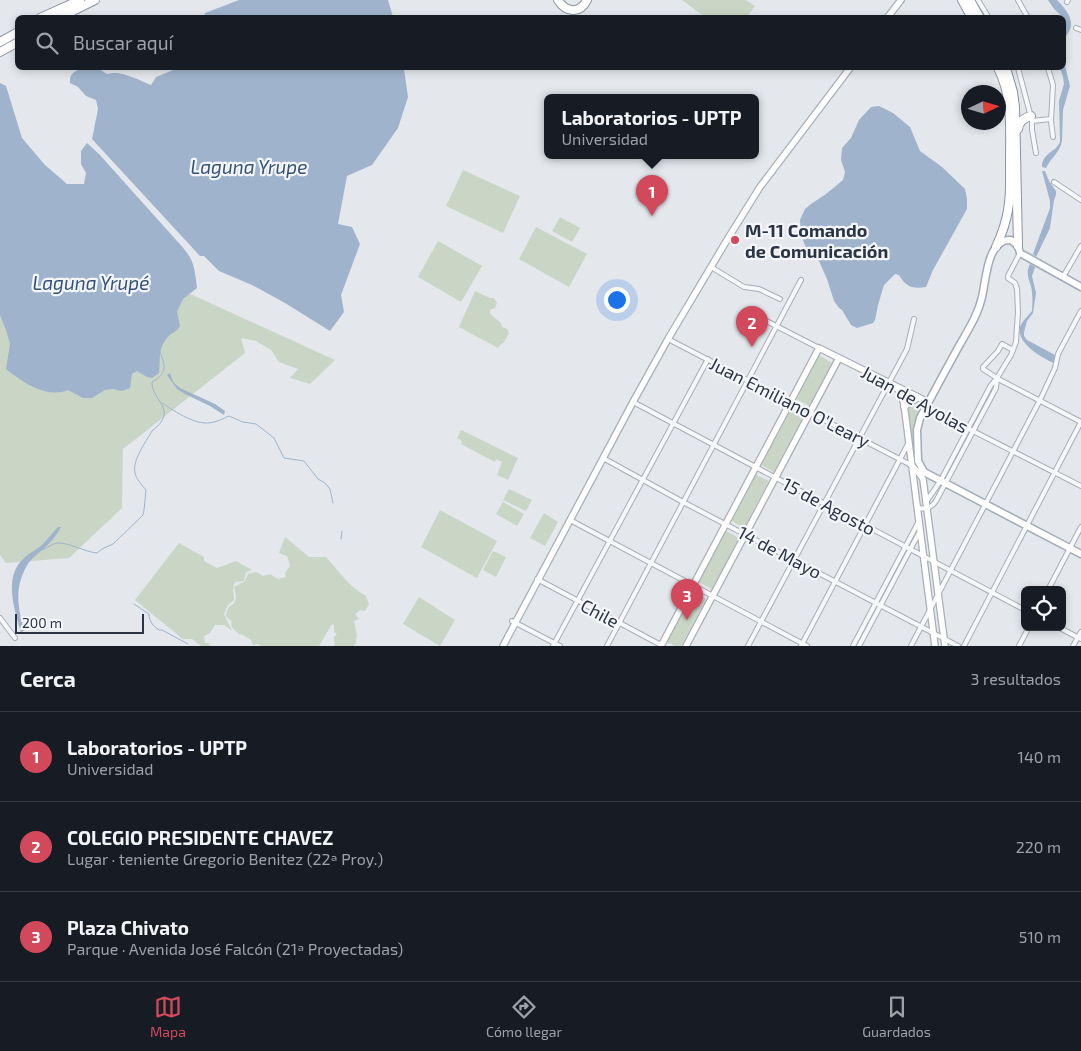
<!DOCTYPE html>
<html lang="es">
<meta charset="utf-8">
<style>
:root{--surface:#171b24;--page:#20242c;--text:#f1f3f6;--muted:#9ea1a6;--line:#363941;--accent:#d1495b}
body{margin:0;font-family:"Exo 2",sans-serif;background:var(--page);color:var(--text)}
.controls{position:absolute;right:15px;bottom:15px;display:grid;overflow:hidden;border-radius:8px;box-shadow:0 2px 8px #0003}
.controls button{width:45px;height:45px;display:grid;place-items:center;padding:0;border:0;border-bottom:1px solid var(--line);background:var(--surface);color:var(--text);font:25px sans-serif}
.compass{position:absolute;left:961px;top:85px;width:45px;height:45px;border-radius:50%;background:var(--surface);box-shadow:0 2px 8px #0003;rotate:86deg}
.scale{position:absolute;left:15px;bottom:12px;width:129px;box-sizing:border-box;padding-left:5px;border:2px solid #2b3445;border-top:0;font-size:14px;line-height:18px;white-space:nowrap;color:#2b3445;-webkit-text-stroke:4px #f4f6f9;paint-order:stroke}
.you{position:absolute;left:616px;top:299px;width:18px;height:18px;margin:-12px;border:4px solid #fff;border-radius:50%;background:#1a73e8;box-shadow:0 0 0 8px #1a73e833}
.badge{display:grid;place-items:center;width:32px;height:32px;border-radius:50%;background:var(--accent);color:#fff;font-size:16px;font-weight:700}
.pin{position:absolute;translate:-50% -41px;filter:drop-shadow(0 1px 2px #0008)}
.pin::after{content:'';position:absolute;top:26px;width:18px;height:15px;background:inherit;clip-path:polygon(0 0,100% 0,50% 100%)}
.popup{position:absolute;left:544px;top:94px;width:215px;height:65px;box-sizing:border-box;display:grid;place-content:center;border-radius:8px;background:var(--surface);filter:drop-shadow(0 1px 4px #0005);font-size:16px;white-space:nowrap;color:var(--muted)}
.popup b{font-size:19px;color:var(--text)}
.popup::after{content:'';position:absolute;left:50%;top:100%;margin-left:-10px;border:10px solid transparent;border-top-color:var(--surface)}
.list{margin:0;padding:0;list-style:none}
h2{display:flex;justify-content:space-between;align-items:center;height:65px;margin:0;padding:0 20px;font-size:21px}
h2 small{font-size:16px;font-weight:400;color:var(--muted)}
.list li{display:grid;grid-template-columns:32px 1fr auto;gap:15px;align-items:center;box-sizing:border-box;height:90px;padding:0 20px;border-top:1px solid var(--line)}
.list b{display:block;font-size:19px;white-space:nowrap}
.list p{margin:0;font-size:16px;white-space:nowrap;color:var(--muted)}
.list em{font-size:16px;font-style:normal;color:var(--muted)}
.icon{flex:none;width:28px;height:28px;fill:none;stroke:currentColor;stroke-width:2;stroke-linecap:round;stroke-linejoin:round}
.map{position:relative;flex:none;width:1081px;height:646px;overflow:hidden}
.search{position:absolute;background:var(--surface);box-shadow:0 2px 8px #0003;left:15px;right:15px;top:15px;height:55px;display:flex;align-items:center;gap:12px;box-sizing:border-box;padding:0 18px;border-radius:8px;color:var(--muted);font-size:19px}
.sheet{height:335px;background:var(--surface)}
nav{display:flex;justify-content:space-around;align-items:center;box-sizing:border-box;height:70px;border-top:1px solid var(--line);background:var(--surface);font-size:14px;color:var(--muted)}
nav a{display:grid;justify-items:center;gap:2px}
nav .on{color:var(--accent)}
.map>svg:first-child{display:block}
.green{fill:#c9d6c5}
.water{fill:#9fb4cc}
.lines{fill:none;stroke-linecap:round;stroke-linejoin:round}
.stream{stroke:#9fb4cc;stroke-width:1}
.street-casing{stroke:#a9aeb7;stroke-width:6}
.secondary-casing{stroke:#a9aeb7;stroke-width:8}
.primary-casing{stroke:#a3abb8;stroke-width:9}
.highway-casing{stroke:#8b94a3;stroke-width:10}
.street{stroke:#f7f8fa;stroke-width:4}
.secondary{stroke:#fff;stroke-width:5.5}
.primary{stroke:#fff;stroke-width:6}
.highway{stroke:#fff;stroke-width:8}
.poi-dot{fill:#d1495b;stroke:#f4f6f9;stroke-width:2}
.labels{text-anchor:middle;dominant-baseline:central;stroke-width:4.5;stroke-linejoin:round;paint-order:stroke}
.poi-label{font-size:18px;font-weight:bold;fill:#2b3445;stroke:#f4f6f9;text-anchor:start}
.street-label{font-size:18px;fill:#2b3445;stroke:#f4f6f9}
.water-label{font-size:19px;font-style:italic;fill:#34527a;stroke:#f4f6f9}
</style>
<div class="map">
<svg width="1081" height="646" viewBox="0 0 1081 646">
<rect width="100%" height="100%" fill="#e4e7ec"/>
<g class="green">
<path d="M 682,0 L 746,0 L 755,6 L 747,17 L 705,17 Z"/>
<path d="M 463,170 L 520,196 L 503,233 L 446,206 Z"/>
<path d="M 0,207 L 335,360 L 310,384 L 290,378 L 298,369 L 279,362 L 271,350 L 256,341 L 241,338 L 245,353 L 123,449 L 122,508 L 69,558 L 6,563 L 0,555 Z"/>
<path d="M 560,217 L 580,228 L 572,242 L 552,231 Z"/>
<path d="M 536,227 L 587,254 L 569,287 L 519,259 Z"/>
<path d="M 438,241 L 482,266 L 461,302 L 418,277 Z"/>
<path d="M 475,291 L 490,298 L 494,298 L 497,303 L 495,308 L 490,310 L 490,314 L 501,323 L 502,327 L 507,329 L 509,333 L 504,342 L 500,345 L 498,348 L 459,327 Z"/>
<path d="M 819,355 L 832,363 L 809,406 L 796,399 Z"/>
<path d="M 919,401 L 924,403 L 914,424 L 917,463 L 914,462 L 910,429 L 906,407 L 911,402 Z"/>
<path d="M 792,407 L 805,414 L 774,472 L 761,465 Z"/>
<path d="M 461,430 L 518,458 L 508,480 L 497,475 L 502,462 L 496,459 L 495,462 L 461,444 L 462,441 L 457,438 Z"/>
<path d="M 756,475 L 769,481 L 744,528 L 732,521 Z"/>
<path d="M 509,489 L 532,500 L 526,511 L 503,500 Z"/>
<path d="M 503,502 L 524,514 L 517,526 L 496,514 Z"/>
<path d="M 440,510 L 497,541 L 477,578 L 421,547 Z"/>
<path d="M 544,513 L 558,522 L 545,546 L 530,538 Z"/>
<path d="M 726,531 L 739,538 L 712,589 L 699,582 Z"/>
<path d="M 285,537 L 309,557 L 326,557 C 339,571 349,587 366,596 L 369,604 L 365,611 L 360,610 L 355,614 L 359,619 L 354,621 L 357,635 L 356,640 L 356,643 L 354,646 L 334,646 L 335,643 L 334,640 L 334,637 L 337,634 L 334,632 L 334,625 L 332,624 L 319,646 L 261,646 L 258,644 L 253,645 L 251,640 L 243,635 L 239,634 C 237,631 232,629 231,625 C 231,624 232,622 231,621 L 226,616 C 228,603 232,608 235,601 C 237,597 235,590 234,587 L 245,581 L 248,574 L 256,572 L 263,576 L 270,574 L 278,579 L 286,577 L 285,573 L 290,566 L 287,556 L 279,553 Z"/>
<path d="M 179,543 L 204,557 L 204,561 L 217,568 L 236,561 L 252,570 L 246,572 L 244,581 L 235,582 L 233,588 L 234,600 L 228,605 L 224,614 L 232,631 L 224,625 L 215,625 L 210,633 L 204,636 L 205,643 L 209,643 L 210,646 L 201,646 L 192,639 L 183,639 L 135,600 Z"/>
<path d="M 493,551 L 506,557 L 496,577 L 483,570 Z"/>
<path d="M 694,592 L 706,599 L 681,646 L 675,646 L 667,642 Z"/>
<path d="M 419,597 L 455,620 L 440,646 L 403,624 Z"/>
</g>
<g class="water">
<path d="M 239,0 L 388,0 L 393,17 L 204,17 L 205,13 Z"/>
<path d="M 1048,0 L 1057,0 C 1063,6 1072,16 1071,25 C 1071,30 1066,35 1064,40 L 1064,18 L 1054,9 Z"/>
<path d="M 1064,61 L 1065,65 L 1070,86 L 1063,110 L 1062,141 C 1060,152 1051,158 1046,168 L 1042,167 C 1042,153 1056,152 1060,142 L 1059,101 L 1064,84 L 1063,77 L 1060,68 L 1064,68 Z"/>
<path d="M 83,68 C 93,67 99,68 107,74 C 121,70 138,80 151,85 L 156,77 L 178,68 L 403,68 L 404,69 L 408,97 L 398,128 L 372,165 L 347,176 L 338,224 L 352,227 L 360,244 L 341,295 L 344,312 L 330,331 L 285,303 L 252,285 L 219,271 L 204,256 L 200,256 L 92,139 L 98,109 L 96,100 L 86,96 L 78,87 L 70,83 C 69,73 75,71 83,68 Z"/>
<path d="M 0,83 L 6,86 L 22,138 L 45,165 L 67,184 L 84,184 L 86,173 L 81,164 L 81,151 L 87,143 L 99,154 L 177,241 C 194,259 194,264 197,288 L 183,299 L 177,312 L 180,326 C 177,332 172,332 168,337 C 157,349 161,359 159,373 L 152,378 L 147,377 L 137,371 L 132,374 L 130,388 L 122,391 L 113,389 L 105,390 L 92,398 L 83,398 L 68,390 C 46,399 22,382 6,369 L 10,344 L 6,330 L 0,315 Z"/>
<path d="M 879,106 L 893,113 L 910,127 L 920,151 L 942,167 L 965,189 L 967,199 L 967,209 L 933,270 L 926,287 C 912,289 906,287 899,275 L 895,274 L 884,285 L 878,305 L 875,320 L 873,323 L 857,328 L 851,325 L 842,310 L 839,308 L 834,301 L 827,279 L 819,261 L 806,248 L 801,235 L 800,220 L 805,209 L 811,204 L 826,194 L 843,180 L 845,172 L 841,160 L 842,148 L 851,138 L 859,120 L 871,107 Z"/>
<path d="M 1042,171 L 1045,171 L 1049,181 L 1056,191 L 1056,195 L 1054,200 L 1050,228 L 1036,257 L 1033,254 L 1050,208 L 1050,201 Z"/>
<path d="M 1030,264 L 1035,267 L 1032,276 L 1036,293 L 1033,313 L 1027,321 L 1024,332 L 1024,336 L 1027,340 L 1055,355 L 1054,363 C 1042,358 1016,343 1020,327 C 1023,320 1028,316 1032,311 C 1032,305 1033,299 1032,293 C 1032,282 1024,276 1030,264 Z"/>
<path d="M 170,373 L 173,382 L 180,388 L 215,404 L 225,411 L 224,415 L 210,406 L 185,394 L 177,389 L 167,375 Z"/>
<path d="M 58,527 L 61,527 C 54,541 43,549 32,559 C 27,564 25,569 22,576 C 15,594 19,612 24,630 L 21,633 C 15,610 3,578 23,559 C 29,553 36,550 42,545 C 48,539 52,533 58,527 Z"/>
</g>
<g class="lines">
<g class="stream">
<path d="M 162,403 C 176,412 197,427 214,422 C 219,421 224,418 229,416 L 243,422 L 256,424 L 274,438 L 284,458 L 304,461 L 318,479 L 325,483 L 330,489 L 333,503"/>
<path d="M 341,539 L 342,531"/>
<path d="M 42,550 C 47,548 52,544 57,543 C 68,542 85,552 97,553 L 102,549 L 113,544 L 143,515 L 144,510 L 146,490 C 142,485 136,479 135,473 C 132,460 146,442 152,431 C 180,409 151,401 152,382 C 167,374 166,366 160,352"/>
<path d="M 134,604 L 149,614 C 149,621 153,626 159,630 L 162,630 L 188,644"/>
</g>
<g class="street-casing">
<g id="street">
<path d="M 978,0 L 989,18"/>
<path d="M 1018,0 L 1028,18"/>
<path d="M 1067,2 L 1068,0"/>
<path d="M 1076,28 L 1081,30"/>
<path d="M 1018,68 L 1032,121 L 1032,130 L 1036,153"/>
<path d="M 1048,68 L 1053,85 L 1051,121 L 1053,137"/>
<path d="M 1032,121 L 1051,119"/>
<path d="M 1054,182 L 1081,200"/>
<path d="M 711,267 L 744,287 L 759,289 L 780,299"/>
<path d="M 1063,277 L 1081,246"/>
<path d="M 749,312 L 819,348"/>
<path d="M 668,339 L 911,465"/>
<path d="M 1013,350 L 1002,344 L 998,351 L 983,367 L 983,369 L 1000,380 L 1081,422"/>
<path d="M 633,402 L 1025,610"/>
<path d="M 926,407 L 1081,486"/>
<path d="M 603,458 L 683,502 L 958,646"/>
<path d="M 926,502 L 941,480 L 991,385 L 997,378 L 1011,355 L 1016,342 L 1018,312 L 1017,289 L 1015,283 L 1008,278 L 1008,276 L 1020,253"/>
<path d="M 916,504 L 919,508 C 927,510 932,507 936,501 L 996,388 L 997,378"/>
<path d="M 570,520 L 807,646"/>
<path d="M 537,579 L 661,645"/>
<path d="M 1048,590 L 1081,527"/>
<path d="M 0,618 L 15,638"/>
<path d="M 512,621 L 560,646"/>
<path d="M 1058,627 L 1081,639"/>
<path d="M 553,646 L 708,359"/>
<path d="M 607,646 L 801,280"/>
<path d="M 748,646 L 907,349 L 914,319"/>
<path d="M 801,646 L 908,444"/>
<path d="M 853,646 L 919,521"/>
<path d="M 859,646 L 920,531"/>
<path d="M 911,646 L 1040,400 L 1055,368 L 1058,354 L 1081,311"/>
<path d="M 964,646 L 1081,422"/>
<path d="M 1019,646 L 1029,627"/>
<path d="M 1073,646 L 1081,632"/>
</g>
</g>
<g class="secondary-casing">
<g id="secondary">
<path d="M 887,18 L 901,0"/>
<path d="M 896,387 L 901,394 L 904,404 L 935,646"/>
<path d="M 904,407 L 913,400 L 919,398"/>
<path d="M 911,465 L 918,472 L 923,479 L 945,646"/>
<path d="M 503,646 L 633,402 L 668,339 L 727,240 L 760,187 L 850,68"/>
<path d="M 661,646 L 819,348 L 924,400 L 926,407"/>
<path d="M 686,646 L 839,358"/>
</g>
</g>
<g class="primary-casing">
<path id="primary" d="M 1081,287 L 1020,253 L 1018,246 L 1011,240 C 987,238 986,281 982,297 C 978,315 968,330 959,346 C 948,366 937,386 926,407 L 920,418 L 917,430 L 918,461 L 924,472 L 1081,554"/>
</g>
<g class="highway-casing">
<g id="highway">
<path d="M 558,0 C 566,13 580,14 587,0"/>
<path d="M 962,0 L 972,18"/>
<path d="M 970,0 L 980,18"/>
<path d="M 40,18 L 80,0"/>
<path d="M 59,18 L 95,0"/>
<path d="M 0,42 L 18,32"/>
<path d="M 0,52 L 18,42"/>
<path d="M 1006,68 L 1013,92 L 1015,107 L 1018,246"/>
<path d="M 1018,129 C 1019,122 1023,118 1031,116"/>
<path d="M 996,247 C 1001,236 1006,223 1008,210 C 1011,195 1010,179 1010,164 C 1010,132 1013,96 998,68"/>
</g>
</g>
<use href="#street" class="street"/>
<use href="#secondary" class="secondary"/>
<use href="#primary" class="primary"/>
<use href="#highway" class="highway"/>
</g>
<circle class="poi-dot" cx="735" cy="240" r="5"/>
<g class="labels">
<g class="poi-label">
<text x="745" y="230">M-11 Comando<tspan x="745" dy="21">de Comunicación</tspan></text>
</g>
<g class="street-label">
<text transform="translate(915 399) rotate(29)">Juan de Ayolas</text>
<text transform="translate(790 402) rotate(27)">Juan Emiliano O'Leary</text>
<text transform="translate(829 506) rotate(28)">15 de Agosto</text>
<text transform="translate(780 552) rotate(28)">14 de Mayo</text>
<text transform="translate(600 613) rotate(28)">Chile</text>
</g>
<g class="water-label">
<text x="249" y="166">Laguna Yrupe</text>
<text x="91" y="282">Laguna Yrupé</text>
</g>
</g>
</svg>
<div class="controls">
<button><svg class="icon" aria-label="locate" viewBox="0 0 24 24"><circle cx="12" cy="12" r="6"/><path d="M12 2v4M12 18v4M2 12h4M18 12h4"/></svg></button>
</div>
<svg class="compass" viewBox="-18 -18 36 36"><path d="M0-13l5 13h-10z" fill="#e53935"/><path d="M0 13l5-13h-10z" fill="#9ea1a6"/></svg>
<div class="scale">200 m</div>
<div class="you"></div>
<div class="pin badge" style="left:652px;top:216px">1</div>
<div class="popup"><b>Laboratorios - UPTP</b>Universidad</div>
<div class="pin badge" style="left:752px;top:347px">2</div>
<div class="pin badge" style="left:687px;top:620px">3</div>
<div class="search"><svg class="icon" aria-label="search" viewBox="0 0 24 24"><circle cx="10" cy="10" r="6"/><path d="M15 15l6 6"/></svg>Buscar aquí</div>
</div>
<section class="sheet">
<h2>Cerca<small>3 resultados</small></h2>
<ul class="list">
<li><span class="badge">1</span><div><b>Laboratorios - UPTP</b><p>Universidad</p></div><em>140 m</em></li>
<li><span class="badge">2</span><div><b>COLEGIO PRESIDENTE CHAVEZ</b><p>Lugar · teniente Gregorio Benitez (22ª Proy.)</p></div><em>220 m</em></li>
<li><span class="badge">3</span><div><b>Plaza Chivato</b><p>Parque · Avenida José Falcón (21ª Proyectadas)</p></div><em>510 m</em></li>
</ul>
</section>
<nav>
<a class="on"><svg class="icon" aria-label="map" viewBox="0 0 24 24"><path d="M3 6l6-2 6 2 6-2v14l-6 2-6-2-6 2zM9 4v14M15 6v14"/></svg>Mapa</a>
<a><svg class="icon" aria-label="directions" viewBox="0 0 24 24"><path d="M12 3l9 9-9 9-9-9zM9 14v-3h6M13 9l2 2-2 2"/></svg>Cómo llegar</a>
<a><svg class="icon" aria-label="saved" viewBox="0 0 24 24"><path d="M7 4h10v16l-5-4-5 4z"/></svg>Guardados</a>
</nav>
